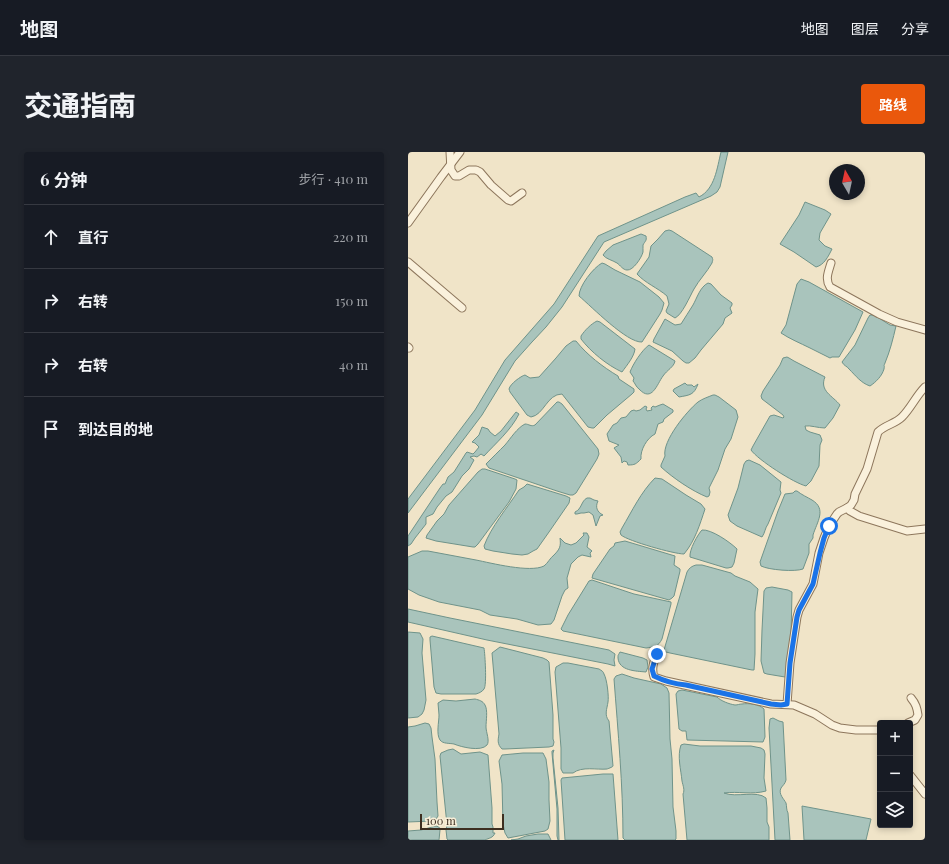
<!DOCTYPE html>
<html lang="zh">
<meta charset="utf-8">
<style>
:root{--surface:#171b24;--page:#20242c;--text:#f1f3f6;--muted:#9ea1a6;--line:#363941;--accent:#ea580c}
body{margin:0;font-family:"Playfair Display","Noto Sans SC",serif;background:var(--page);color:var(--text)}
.controls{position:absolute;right:12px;bottom:12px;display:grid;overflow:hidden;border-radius:4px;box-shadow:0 2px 6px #0003}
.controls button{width:36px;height:36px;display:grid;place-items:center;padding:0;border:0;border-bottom:1px solid var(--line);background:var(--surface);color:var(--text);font:20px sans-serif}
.compass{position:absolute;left:421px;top:12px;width:36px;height:36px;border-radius:50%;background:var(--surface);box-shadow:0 2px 6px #0003;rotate:351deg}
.scale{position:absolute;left:12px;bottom:10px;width:84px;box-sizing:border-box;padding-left:4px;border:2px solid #3d2e20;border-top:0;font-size:11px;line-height:14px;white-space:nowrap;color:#3d2e20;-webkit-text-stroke:3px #f7eed8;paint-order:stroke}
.stop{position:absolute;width:12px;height:12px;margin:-9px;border:3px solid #1a73e8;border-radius:50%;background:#fff}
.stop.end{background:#1a73e8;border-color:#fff;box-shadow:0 1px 4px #0008}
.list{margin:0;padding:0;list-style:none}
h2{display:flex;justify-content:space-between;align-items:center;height:52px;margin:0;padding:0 16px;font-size:17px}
h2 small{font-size:13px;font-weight:400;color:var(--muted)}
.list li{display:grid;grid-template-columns:26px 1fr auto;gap:12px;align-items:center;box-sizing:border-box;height:64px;padding:0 16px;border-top:1px solid var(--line)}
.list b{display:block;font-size:15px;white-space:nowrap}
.list em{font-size:13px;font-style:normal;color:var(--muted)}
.icon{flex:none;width:22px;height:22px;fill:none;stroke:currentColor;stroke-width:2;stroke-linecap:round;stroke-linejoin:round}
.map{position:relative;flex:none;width:517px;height:688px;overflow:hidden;border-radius:4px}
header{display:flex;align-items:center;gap:24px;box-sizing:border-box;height:56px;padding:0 20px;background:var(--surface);border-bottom:1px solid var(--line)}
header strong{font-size:19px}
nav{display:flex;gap:22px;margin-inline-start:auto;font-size:14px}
.intro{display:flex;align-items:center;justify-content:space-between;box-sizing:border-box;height:96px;padding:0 24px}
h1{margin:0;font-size:28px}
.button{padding:10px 18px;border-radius:4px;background:var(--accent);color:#fff;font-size:14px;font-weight:700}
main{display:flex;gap:24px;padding:0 24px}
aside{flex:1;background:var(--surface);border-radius:4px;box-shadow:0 2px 6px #0003}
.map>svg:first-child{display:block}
.water{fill:#a9c4bc;stroke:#6f938a}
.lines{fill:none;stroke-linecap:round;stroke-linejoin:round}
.minor-casing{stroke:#8d765c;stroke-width:9}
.minor{stroke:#faf1dc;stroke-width:7}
.route{stroke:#1a73e8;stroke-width:5}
</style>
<header>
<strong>地图</strong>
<nav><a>地图</a><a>图层</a><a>分享</a></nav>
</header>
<div class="intro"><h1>交通指南</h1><a class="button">路线</a></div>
<main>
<aside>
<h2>6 分钟<small>步行 · 410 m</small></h2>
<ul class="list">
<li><svg class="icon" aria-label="ahead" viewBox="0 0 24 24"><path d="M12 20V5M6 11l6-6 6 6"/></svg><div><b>直行</b></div><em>220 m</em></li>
<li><svg class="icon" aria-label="right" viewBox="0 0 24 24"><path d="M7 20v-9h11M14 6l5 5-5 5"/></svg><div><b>右转</b></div><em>150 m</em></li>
<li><svg class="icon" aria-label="right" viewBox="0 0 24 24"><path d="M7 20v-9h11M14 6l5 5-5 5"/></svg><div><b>右转</b></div><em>40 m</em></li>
<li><svg class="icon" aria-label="arrive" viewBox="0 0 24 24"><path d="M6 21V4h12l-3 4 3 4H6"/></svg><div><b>到达目的地</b></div></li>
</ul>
</aside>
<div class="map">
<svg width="517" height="688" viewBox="0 0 517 688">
<rect width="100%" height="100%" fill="#f0e4c8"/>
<g class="water">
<path d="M 313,0 L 320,0 L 312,35 L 309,40 L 303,44 L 196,90 L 154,155 L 138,175 L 124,190 L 107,209 L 74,263 L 0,361 L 0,347 L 67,258 L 97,208 L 146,152 L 190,84 L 277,45 L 288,41 L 291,45 C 307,37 309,16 313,0 Z"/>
<path d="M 397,50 L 417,58 L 423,62 L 412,81 L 411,88 L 417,94 L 424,97 C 420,105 416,113 408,115 L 386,100 L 372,92 L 391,63 Z"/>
<path d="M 261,78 L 264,79 L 304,105 C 305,108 305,107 304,111 C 299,120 291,128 286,137 C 282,144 274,163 267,166 L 259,161 L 258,159 L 261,152 L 259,144 C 250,136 237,131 229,122 L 241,105 L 243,94 L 250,87 L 257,79 Z"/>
<path d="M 233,82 L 238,84 C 239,89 237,89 235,93 C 235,95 235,98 235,100 C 234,105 225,119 219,118 C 215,118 212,113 209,111 C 204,108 198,107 195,103 L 198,99 L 205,93 Z"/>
<path d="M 194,111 L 197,112 L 207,118 L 232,130 L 251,145 L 256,151 L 254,158 L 252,162 L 234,190 C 219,191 184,155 171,144 C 171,134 185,116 194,111 Z"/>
<path d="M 393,127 L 401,130 L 455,160 L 447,178 L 431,205 L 424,205 L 422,206 C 415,203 409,199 402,196 C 392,191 382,187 373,181 L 378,173 L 389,132 Z"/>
<path d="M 300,131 L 303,132 L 313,143 L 324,151 L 324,153 L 322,156 L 324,161 L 317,166 L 315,172 L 293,198 L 287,206 L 281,211 L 278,211 L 275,209 L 264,199 L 245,190 L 246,187 L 257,167 L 267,173 L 273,172 C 277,166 281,159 285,153 C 289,146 292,135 300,131 Z"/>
<path d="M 462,163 L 466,163 L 482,173 L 488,174 C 485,187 482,199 477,211 C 475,216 477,211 476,217 C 474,224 468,230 462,234 C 453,231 448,224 441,217 C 439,214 436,214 434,210 L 447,193 L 460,166 Z"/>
<path d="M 189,169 L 192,170 L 227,197 C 226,205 219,213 214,220 C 199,213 183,200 173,187 L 173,184 C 177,178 183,172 189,169 Z"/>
<path d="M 165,189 L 168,189 C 179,203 195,215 210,224 L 211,227 L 226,237 L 226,240 L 224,242 L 199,263 L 186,276 L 184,276 L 180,275 L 165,256 L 154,242 C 139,242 136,263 123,265 L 119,263 L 102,240 C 102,239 101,238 101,237 C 102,232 113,224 117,223 L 122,226 L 131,225 L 148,206 L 158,194 Z"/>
<path d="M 241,193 L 267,209 C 266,215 259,218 255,224 C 249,232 244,251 231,237 C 228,235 227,231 225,229 L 226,226 L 222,220 C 225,212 234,198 241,193 Z"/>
<path d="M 379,205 L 381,206 L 386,209 L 417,225 C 411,239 425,244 432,253 L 425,266 L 417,276 C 410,276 402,273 397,274 L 398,278 L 402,280 L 412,283 L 414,288 L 412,293 L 411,314 L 403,329 L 398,334 C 386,331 350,308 343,298 L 345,294 L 362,264 L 366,263 L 375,266 L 376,265 L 375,263 L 354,247 L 353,244 L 355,239 L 372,213 L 375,206 Z"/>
<path d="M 277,231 L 279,233 L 284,233 L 286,235 L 290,232 C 286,243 282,243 271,245 L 265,239 L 266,237 Z"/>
<path d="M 305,243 L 307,243 L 311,245 L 328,258 L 330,265 L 323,287 L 317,297 L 310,318 L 301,336 L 302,340 L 301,344 L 299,345 C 284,339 265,326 253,315 L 253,313 L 257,304 C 254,289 279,259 290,250 C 294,247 300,245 305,243 Z"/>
<path d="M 149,250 L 151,250 L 154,252 L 190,297 L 191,302 L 189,307 L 168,341 L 165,343 L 162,343 L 149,339 L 81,316 L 78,312 C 85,305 91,299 97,293 C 103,286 109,276 117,272 C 121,272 123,275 127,273 Z"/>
<path d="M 255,252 L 265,258 L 265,260 L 256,267 L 255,270 L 250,272 L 247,282 C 239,286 232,298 233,307 C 228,312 227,313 220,313 L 219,310 L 216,309 L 214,311 L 213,305 L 206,296 L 211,293 L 201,289 L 199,282 L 205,273 L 209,271 L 213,266 L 218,265 L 223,259 L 226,258 L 228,259 L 232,258 L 237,254 L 239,255 L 238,257 L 239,259 L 244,258 L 243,256 L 245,254 L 247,255 L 252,253 Z"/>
<path d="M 108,260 L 111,262 C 103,278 88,291 76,304 L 73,302 L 69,305 L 66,304 L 62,305 L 66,308 L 61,317 L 54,324 L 44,340 L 38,344 L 29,355 L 25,362 L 18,365 L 18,372 L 7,386 L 3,392 L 0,394 L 0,384 L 32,336 L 35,332 L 37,332 L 40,325 L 46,320 L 58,301 L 59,300 L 65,302 L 67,300 L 71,295 L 67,291 L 64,290 L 71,283 L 74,275 L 80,277 L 82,280 L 87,284 L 93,279 Z"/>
<path d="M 341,308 L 352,313 L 373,330 L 372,338 L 373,341 L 360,372 C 357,376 357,381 354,385 L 329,374 L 322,369 L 320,363 L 330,336 L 336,312 L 338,309 Z"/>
<path d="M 74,317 L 77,317 L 107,327 L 109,328 L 108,337 L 101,350 L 70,392 L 67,395 L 65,395 L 28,389 L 18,386 L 19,383 L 29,369 L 36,362 L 41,353 L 70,320 Z"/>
<path d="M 247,326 L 254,327 L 278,343 L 293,352 L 297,357 C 292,372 287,389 276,402 C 266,402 220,389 213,383 L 212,380 L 214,376 C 224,359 233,340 247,326 Z"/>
<path d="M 119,332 L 158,344 L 162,346 L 161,351 L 141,380 L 129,397 L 125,399 L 120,402 L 114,403 L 104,402 L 85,399 L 77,397 L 76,394 C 83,375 99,356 111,338 L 116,335 Z"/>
<path d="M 387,339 L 389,339 C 394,343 399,345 404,348 C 419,357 409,370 405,383 L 405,386 L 401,392 L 401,401 L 395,417 C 387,420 361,418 353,414 L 352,410 L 370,359 L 377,342 L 385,341 Z"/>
<path d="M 179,346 L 182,346 L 186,348 L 190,349 C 187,355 189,360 195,363 L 192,364 L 188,374 L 185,363 L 181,360 L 176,361 L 173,361 L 169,362 L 167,362 L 167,360 C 174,357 173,349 179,346 Z"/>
<path d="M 294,378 C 303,377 322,390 329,397 L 326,411 L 324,415 L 320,416 L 318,416 L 282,405 C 281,398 290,382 294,378 Z"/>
<path d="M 175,381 L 179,381 L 181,385 L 179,395 L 184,399 L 182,401 L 183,405 L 174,403 L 170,405 L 163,412 L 159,426 L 160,436 L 157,438 L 154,444 L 146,468 L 143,472 L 130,473 L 109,467 L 82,463 L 72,458 L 31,450 L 11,443 L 0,437 L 0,405 L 14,399 L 20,399 C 36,402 52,405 68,408 C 83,411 122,421 136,414 C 140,411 142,406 146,403 C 152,397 153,394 152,386 L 157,391 L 163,393 L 168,391 L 176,383 Z"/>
<path d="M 217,389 L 267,404 L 266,413 L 272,417 L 272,419 L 266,444 L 264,446 L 261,448 L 184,426 L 185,422 L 202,397 L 206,394 L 207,391 Z"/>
<path d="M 288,413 L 294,413 L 323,421 L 327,424 L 342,430 L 350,437 L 347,460 L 347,502 L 346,518 L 344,518 L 339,517 L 262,501 L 258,500 L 256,498 L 279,420 C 281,416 284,414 288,413 Z"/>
<path d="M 184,428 L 226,442 L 263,450 L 263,452 L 254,487 C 250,495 246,495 238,496 L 170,482 L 155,479 L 153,477 L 160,463 L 181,429 Z"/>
<path d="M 364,435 L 380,438 L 384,440 L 383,484 L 378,524 L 377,525 L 359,522 L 356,521 L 353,509 L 354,478 L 356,439 L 358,436 Z"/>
<path d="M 0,457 L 42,466 L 201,498 L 207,502 L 206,508 L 207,514 L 200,512 L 79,488 L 0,470 Z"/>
<path d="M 0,480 L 12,481 L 15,487 L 14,501 L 18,548 L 16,558 L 14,562 L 10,565 L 0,566 Z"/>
<path d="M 24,484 L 76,496 C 77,502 79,533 76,537 C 74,540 71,541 68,542 L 33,542 L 28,541 L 26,535 L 22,488 L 22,485 Z"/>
<path d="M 92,495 L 135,506 L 139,508 L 141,510 L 145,563 L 145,587 L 146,590 L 145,594 L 141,595 L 97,597 L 94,597 C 89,592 90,588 91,582 L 84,501 Z"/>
<path d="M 212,500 L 235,506 L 239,508 L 240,515 L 238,520 C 228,519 211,519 210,506 C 210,502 210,504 212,500 Z"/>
<path d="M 155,511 L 160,511 L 191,517 C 194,519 195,519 196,522 C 199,527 201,545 200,550 C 199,557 196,563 201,569 L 205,614 C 205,615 199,617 199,617 C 189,618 174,614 165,621 L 155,621 L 153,617 L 153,596 L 147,520 L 148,515 Z"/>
<path d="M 214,522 L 226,526 L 253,532 L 259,536 L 261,541 L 262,587 L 264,607 L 265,655 L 268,679 L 268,687 L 267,688 L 217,688 L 215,686 C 215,633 210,580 206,527 L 208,524 Z"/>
<path d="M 274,538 L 309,545 C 313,549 321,552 327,553 C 330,553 331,552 334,552 C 340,551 351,552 356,557 L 357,585 L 355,590 L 279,588 L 278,579 L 274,579 L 271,577 L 268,542 L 270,539 Z"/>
<path d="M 67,547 C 71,548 75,549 77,553 C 80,558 78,569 78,575 C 78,580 82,589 79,593 C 73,600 53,595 46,592 C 41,591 35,592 32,588 C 28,582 31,570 31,563 C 31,559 30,555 30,551 L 35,548 L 48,549 Z"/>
<path d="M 365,566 L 371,569 L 375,570 L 378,628 C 377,632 375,633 373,636 C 370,642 376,647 378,651 C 379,655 378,657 380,661 L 382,688 L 367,688 L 361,576 L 362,567 Z"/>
<path d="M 17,571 L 21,572 L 23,576 L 24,585 L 27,607 L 29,650 L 30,664 L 28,667 L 24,669 L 0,670 L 0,575 L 7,574 Z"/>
<path d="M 276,592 L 292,594 L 343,594 L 353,596 L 356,598 L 357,602 L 356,626 L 358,639 C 344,643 330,639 316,641 C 328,646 349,638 358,646 L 359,656 L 359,670 L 361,675 L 361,688 L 279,688 L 275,642 C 277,638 275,634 274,629 C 273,618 269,604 273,593 Z"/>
<path d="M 45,597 L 53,602 L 72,600 L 80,603 L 84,656 L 84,672 L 85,675 L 85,681 L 87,681 C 85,686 81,686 77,688 L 40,688 L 39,687 L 38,678 L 39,673 L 32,604 L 33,601 L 40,598 Z"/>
<path d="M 146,598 L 145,601 L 145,606 L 150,656 L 151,688 L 150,688 L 149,684 L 149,657 L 144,601 L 144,599 Z"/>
<path d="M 115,601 L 135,601 L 138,607 L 141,630 L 141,648 L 142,669 L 140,677 L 137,679 L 100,686 L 97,681 L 95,672 L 94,632 L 91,609 L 94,603 Z"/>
<path d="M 195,622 L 205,622 L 210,688 L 157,688 L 153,628 L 154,626 Z"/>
<path d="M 394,654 L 463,667 L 458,688 L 396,688 Z"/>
<path d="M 28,674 L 31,675 L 32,678 L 31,688 L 0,688 L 0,679 L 13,678 Z"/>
<path d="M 130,682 L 140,682 L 143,688 L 103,688 L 110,687 L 118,684 Z"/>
</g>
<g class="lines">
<g class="minor-casing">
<g id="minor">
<path d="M 42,0 L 43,18 L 47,24 L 51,24 L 61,18 L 68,18 L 72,20 L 83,33 L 100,48 L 103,49 L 114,41"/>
<path d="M 0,71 L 33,25 L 52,0"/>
<path d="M 0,110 L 54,156"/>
<path d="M 423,111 C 420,121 417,127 422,135 L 462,157 L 471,162 L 489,170 L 517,178"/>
<path d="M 0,195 L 1,196"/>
<path d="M 439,356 L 442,359 L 451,364 L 499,379 L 517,377"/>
<path d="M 249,502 C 246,509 243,516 246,525 L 258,529 L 363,552 L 386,553 L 407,562 L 424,573 L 432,576 L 448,578 L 472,578"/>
<path d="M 379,552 L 382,511 L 389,465 L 391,458 L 405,432 L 411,401 L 416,386 L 421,374 L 429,362 L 431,360 L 439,356 L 443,353 L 446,348 L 447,342 L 459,317 L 470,280 C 477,273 487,272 494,265 C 503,256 508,244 517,235"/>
<path d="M 500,571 L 507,568 L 510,563 C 509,556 508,552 503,546"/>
<path d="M 502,623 L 517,642"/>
</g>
</g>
<use href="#minor" class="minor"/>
</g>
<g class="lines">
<path class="route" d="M 249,502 L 244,517 L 246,524 C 256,529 267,532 278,533 L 363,552 L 373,553 L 379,552 L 382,511 L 389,465 L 391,458 L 405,432 L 412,401 L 416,386 L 421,374"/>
</g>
</svg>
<div class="controls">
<button>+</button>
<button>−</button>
<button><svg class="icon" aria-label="layers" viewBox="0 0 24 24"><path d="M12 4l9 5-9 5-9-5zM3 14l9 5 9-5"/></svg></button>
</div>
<svg class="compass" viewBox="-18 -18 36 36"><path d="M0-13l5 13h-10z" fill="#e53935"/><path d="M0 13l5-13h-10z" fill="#9ea1a6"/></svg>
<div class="scale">100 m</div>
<div class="stop" style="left:421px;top:374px"></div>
<div class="stop end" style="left:249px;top:502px"></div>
</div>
</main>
